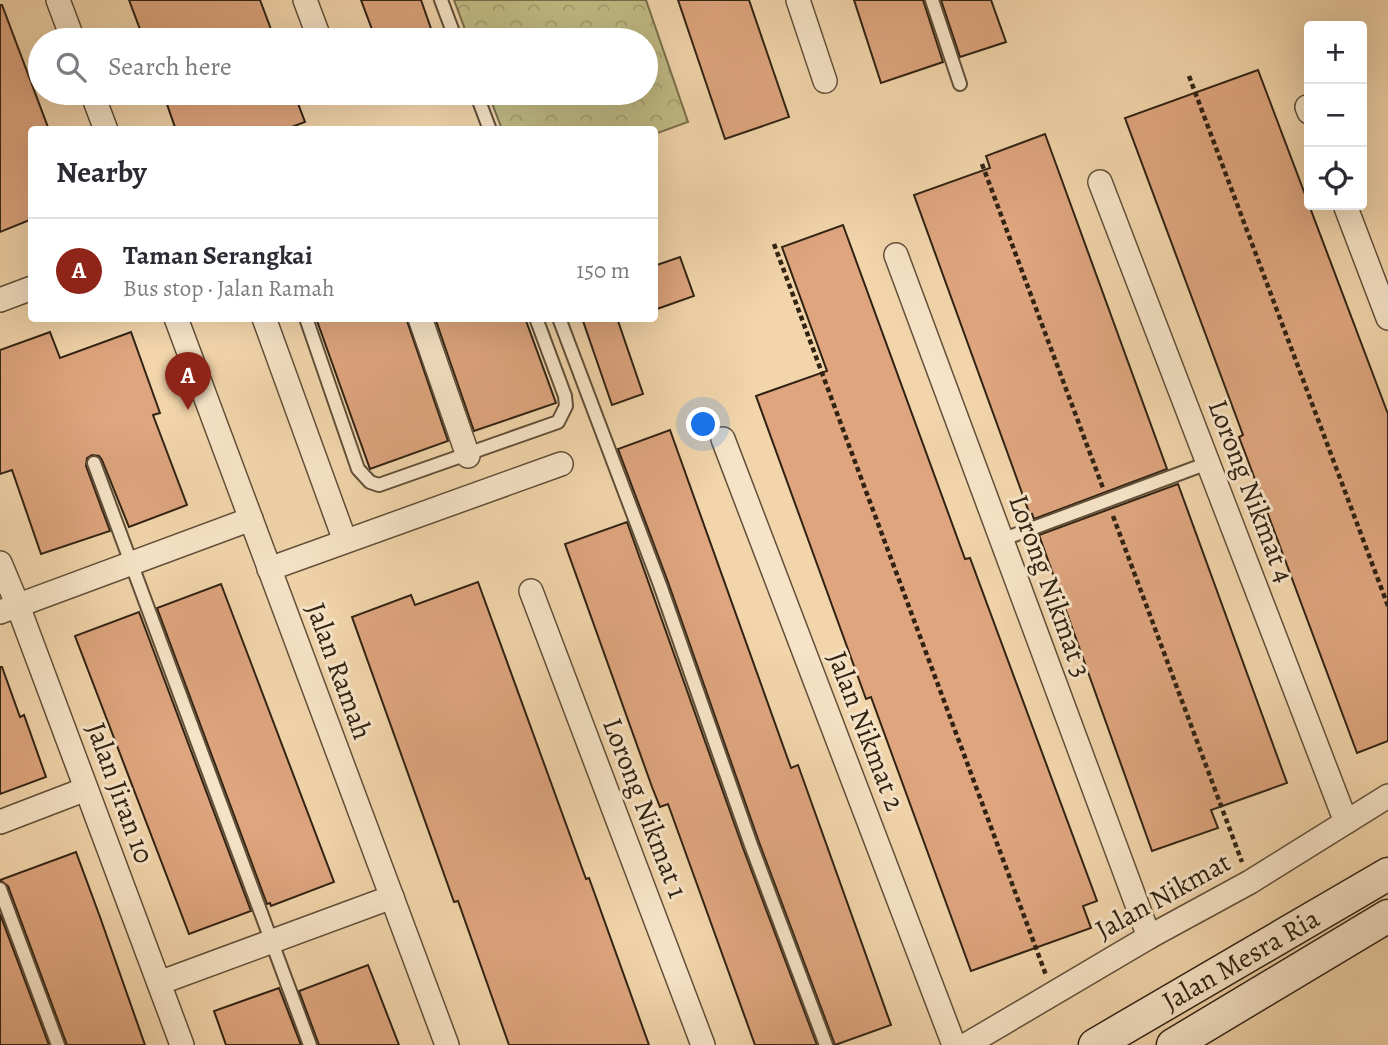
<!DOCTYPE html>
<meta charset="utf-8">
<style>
:root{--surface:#fff;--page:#f7f7f7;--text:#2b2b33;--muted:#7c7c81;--line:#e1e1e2;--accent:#8f2418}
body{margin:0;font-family:Alegreya,serif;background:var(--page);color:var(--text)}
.controls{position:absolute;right:21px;top:21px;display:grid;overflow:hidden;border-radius:7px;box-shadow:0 7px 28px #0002}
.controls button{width:63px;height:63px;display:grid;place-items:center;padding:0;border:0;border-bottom:2px solid var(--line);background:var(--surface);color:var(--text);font:35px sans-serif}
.you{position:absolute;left:704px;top:425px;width:24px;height:24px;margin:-18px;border:5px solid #fff;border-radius:50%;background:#1a73e8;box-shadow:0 0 0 10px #1a73e833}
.badge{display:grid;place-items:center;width:46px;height:46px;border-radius:50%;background:var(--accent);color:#fff;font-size:23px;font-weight:700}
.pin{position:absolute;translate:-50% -58px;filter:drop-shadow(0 2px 4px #0008)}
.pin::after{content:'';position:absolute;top:37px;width:24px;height:21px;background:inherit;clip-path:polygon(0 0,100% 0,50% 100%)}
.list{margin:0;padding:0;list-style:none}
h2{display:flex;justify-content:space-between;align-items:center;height:91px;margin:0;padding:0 28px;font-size:30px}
h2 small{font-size:23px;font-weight:400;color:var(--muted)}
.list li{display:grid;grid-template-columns:46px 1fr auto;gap:21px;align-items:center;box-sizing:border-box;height:105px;padding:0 28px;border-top:2px solid var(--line)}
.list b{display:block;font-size:26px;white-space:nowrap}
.list p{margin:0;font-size:23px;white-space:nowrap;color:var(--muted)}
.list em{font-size:23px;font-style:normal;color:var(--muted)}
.icon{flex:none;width:38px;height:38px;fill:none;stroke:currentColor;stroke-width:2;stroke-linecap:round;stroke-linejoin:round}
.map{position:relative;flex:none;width:1388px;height:1045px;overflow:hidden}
.search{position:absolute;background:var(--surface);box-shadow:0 7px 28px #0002;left:28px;top:28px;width:630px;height:77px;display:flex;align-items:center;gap:18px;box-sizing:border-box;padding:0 24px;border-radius:38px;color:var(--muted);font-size:26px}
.panel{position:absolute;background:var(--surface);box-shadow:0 7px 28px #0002;left:28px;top:126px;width:630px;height:196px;border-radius:7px}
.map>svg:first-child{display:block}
.forest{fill:url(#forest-crowns);stroke:#796f4c;stroke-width:2}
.building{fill:#dea57e;stroke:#312313;stroke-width:2}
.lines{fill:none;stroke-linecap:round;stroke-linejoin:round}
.service-casing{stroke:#615039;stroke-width:16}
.minor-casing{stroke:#615039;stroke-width:26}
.secondary-casing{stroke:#312313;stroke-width:35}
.path{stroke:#312313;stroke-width:4.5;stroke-dasharray:5 3.5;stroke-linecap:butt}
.service{stroke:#f7e4c8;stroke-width:12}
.minor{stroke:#f7e4c8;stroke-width:23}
.secondary{stroke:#f7e4c8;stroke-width:32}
.labels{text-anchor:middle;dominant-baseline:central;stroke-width:6;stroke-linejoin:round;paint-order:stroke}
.street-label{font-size:28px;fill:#312313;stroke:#f7e4c8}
</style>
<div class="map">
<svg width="1388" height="1045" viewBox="0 0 1388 1045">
<defs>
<pattern id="forest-crowns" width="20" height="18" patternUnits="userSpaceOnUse" patternTransform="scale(1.75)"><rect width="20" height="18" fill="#c1bb84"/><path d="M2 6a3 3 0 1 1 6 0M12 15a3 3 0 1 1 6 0" fill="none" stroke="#a6a071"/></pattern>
</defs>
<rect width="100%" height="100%" fill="#f2d5ab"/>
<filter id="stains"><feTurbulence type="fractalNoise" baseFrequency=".00286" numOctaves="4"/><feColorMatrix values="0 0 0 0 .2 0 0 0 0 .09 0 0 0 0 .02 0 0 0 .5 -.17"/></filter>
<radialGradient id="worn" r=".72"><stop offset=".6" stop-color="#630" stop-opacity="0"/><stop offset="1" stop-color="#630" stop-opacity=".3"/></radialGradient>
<path class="forest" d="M 454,0 L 646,0 L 688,122 L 655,134 L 654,130 L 502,129 L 488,93 L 646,93 L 646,40 L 469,40 Z"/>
<g class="building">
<path d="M 129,0 L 260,0 L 275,40 L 144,40 Z"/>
<path d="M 361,0 L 421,0 L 435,40 L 376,40 Z"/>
<path d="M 678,0 L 749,0 L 789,117 L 725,139 Z"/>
<path d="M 854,0 L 923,0 L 943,62 L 881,83 Z"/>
<path d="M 941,0 L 991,0 L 1006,42 L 960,57 Z"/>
<path d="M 0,5 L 2,5 L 49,130 L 32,130 L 32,219 L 0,232 Z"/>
<path d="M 1258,70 L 1388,414 L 1388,741 L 1357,753 L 1247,458 L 1239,437 L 1243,435 L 1125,118 Z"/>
<path d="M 163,93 L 294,93 L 305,122 L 284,130 L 176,130 Z"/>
<path d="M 1045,134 L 1167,469 L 1034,519 L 1032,514 L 1030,515 L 914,195 L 990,168 L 986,156 Z"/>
<path d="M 843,225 L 965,559 L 970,558 L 1097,901 L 1083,906 L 1091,928 L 971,971 L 871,697 L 866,699 L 756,396 L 827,371 L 782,247 Z"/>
<path d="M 680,257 L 694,296 L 654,310 L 654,266 Z"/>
<path d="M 316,318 L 406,318 L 448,441 L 370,469 Z"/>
<path d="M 435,318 L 525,318 L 556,403 L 474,431 Z"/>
<path d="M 582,318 L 617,318 L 643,394 L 612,405 Z"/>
<path d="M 50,332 L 60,358 L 131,332 L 160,413 L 153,415 L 187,505 L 129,527 L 102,460 L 99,456 L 92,455 L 87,458 L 86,466 L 110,531 L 41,554 L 12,470 L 0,474 L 0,350 Z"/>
<path d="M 670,430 L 791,768 L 798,765 L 891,1025 L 835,1045 L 759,842 L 668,582 L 618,449 Z"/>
<path d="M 1178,484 L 1287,783 L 1211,810 L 1218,828 L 1152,851 L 1039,535 Z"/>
<path d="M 627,522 L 743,848 L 817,1045 L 755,1045 L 668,804 L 660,807 L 652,787 L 565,544 Z"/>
<path d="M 478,582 L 586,879 L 589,878 L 649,1045 L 509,1045 L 458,901 L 454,902 L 352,617 L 411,595 L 415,605 Z"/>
<path d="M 221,584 L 334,882 L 271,906 L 270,903 L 267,904 L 157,608 Z"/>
<path d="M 139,612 L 251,911 L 189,934 L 75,636 Z"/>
<path d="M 0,667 L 2,667 L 20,717 L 24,715 L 46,777 L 0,794 Z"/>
<path d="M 76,852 L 100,917 L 145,1045 L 67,1045 L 8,886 L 0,880 Z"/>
<path d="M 0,914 L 49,1045 L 0,1045 Z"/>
<path d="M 368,965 L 399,1045 L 319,1045 L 299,991 Z"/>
<path d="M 279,988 L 301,1045 L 226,1045 L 214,1011 Z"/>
</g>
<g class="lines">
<g class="service-casing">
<g id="service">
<path d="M 441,0 L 456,40"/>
<path d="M 932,0 L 960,84"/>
<path d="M 476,93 L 490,130"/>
<path d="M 306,318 L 358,469 L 370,482 L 379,485 L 558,422 L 566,406 L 565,396 L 536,318"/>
<path d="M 559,318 L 660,585 L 751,845 L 826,1045"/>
<path d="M 94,463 L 310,1045"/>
<path d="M 1001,540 L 1208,463"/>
<path d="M 0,889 L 58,1045"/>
</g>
</g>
<g class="minor-casing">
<g id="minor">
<path d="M 58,0 L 73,40"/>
<path d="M 305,0 L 320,40"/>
<path d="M 798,0 L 825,81"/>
<path d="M 92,93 L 106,130"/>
<path d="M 1307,107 L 1309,112"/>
<path d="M 1100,182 L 1346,822"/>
<path d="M 1345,205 L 1388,318"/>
<path d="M 896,255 L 1149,937"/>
<path d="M 0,300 L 32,288"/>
<path d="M 176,318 L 447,1045"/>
<path d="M 264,318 L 345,541"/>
<path d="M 420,318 L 468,456"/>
<path d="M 723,439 L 954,1045"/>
<path d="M 0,563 L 18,606 L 182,1045"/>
<path d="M 269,569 L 561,464"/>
<path d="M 531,591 L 703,1045"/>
<path d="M 0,612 L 251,519"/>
<path d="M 0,822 L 86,789"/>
<path d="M 159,983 L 392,897"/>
<path d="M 966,1045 L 1149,937 L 1250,882 L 1388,796"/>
</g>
</g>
<g class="secondary-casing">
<g id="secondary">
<path d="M 1095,1045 L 1388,874"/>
<path d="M 1173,1045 L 1388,916"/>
</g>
</g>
<g class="path">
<path d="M 1189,76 L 1388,606"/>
<path d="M 982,164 L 1103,488"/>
<path d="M 774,244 L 1046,975"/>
<path d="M 1113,516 L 1242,862"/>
</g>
<use href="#service" class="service"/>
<use href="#minor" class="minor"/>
<use href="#secondary" class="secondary"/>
</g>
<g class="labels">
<g class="street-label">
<text transform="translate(1251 491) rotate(69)">Lorong Nikmat 4</text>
<text transform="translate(1050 586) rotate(70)">Lorong Nikmat 3</text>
<text transform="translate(339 671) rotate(70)">Jalan Ramah</text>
<text transform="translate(866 731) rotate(69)">Jalan Nikmat 2</text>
<text transform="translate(120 793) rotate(70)">Jalan Jiran 10</text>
<text transform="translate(645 808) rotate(69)">Lorong Nikmat 1</text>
<text transform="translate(1163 896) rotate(-29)">Jalan Nikmat</text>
<text transform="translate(1241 960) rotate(-30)">Jalan Mesra Ria</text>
</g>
</g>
<rect width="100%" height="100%" filter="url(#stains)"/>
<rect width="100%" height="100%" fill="url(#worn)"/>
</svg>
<div class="controls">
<button>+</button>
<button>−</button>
<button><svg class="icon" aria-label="locate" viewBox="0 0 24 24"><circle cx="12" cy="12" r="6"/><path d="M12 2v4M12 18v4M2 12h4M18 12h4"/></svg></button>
</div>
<div class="you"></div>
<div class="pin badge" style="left:188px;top:410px">A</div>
<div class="search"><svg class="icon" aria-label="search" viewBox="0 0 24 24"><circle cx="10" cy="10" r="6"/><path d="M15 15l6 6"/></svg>Search here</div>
<section class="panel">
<h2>Nearby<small></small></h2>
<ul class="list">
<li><span class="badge">A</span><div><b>Taman Serangkai</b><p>Bus stop · Jalan Ramah</p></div><em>150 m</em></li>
</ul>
</section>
</div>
